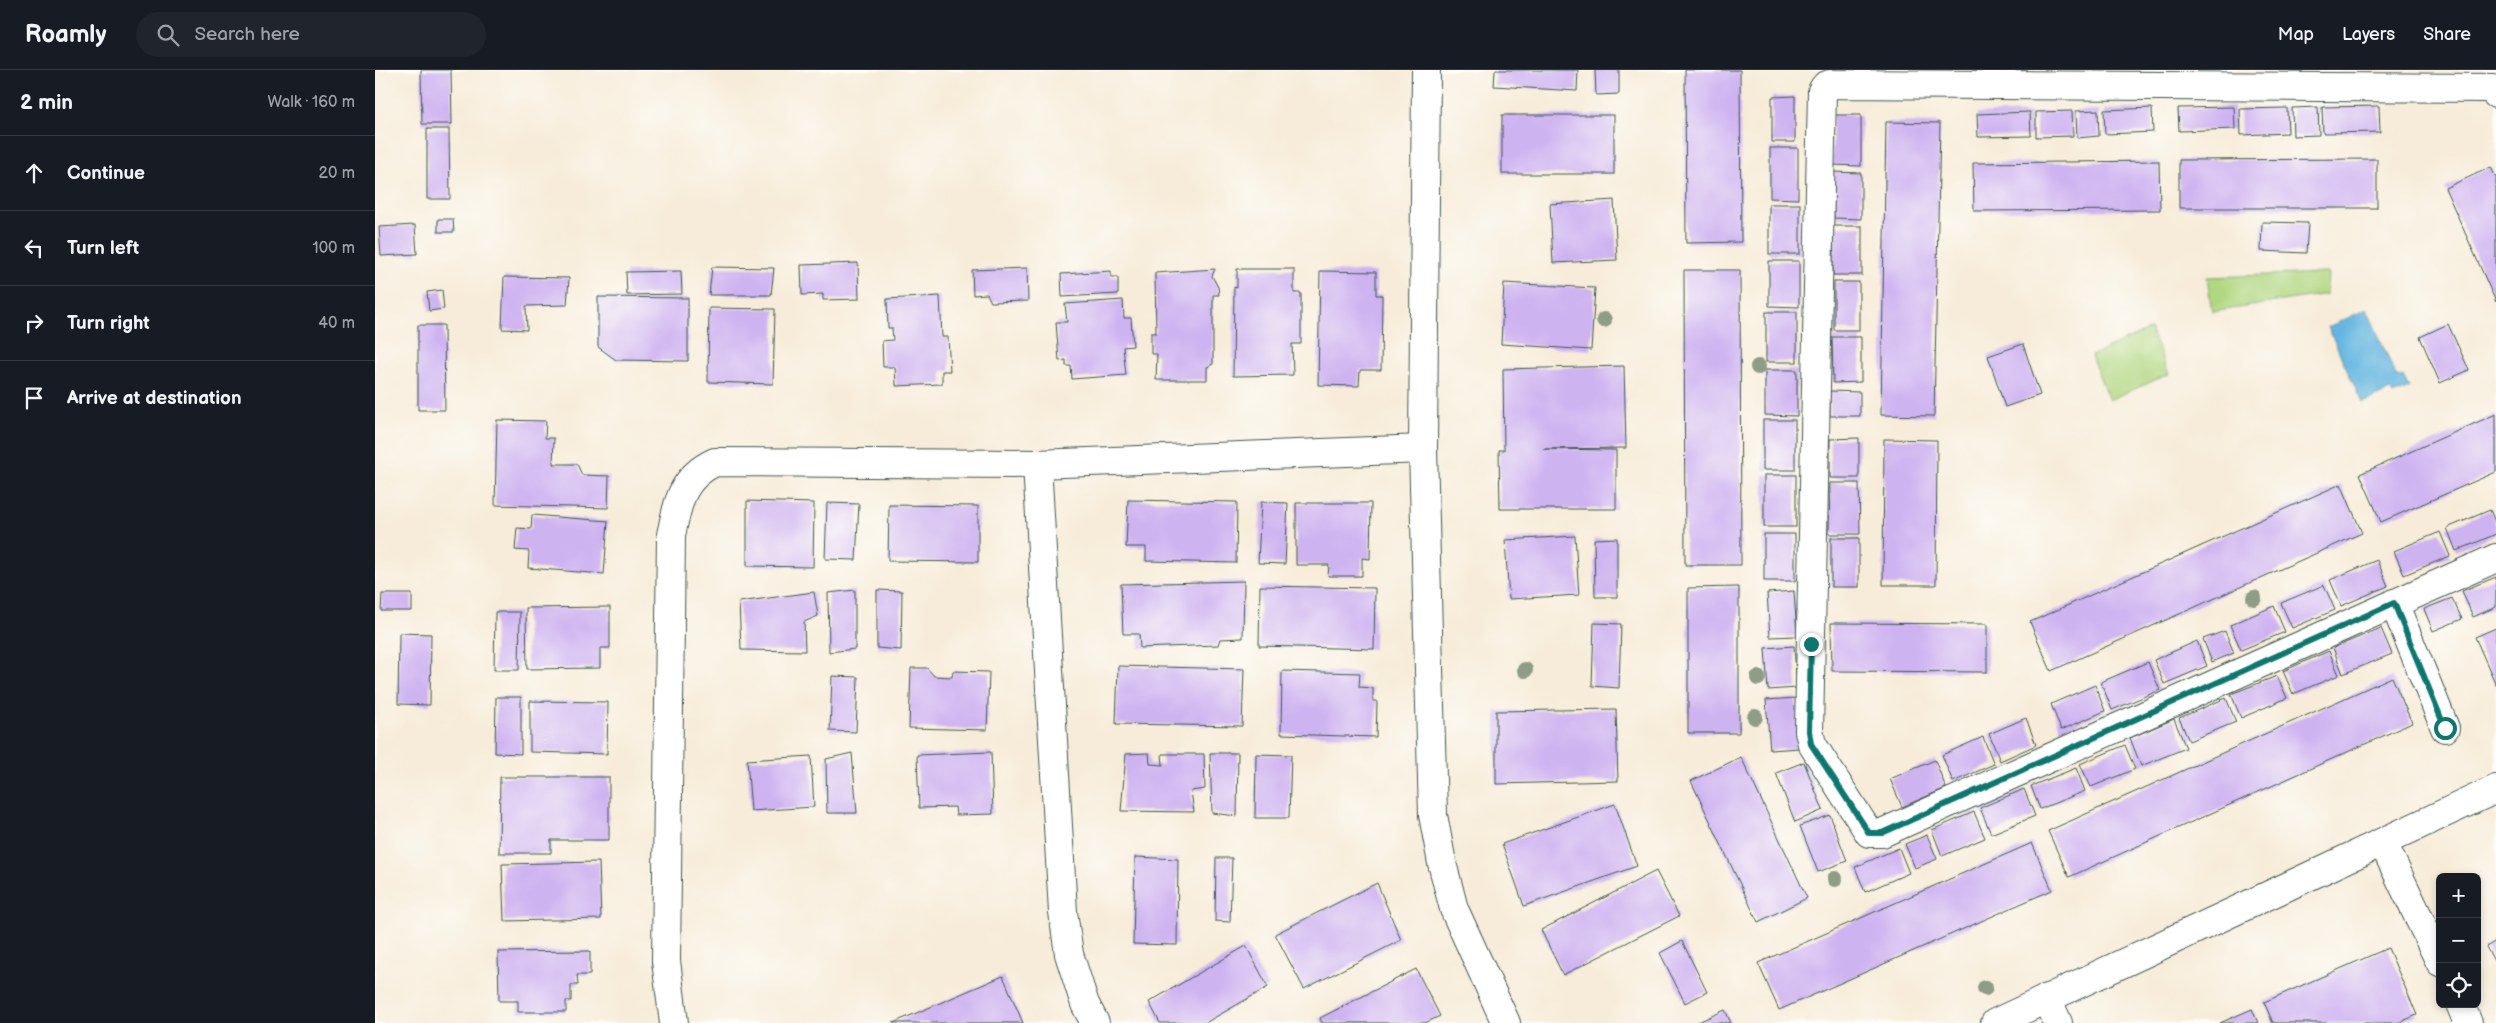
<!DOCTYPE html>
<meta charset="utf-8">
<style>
:root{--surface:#171b24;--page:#20242c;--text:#f1f3f6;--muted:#9ea1a6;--line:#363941}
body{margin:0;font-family:"Balsamiq Sans",sans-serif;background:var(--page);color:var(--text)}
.controls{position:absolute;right:15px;bottom:15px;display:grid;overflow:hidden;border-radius:8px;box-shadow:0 2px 8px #0003}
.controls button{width:45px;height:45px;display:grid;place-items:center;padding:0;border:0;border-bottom:1px solid var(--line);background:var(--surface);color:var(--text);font:25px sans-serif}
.stop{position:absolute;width:15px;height:15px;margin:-11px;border:4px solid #0f766e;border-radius:50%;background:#fff}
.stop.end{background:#0f766e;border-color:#fff;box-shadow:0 1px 5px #0008}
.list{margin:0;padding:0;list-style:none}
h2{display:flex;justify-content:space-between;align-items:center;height:65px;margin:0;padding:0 20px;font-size:21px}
h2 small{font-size:16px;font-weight:400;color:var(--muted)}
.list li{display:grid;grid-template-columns:32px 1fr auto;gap:15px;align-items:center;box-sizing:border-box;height:75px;padding:0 20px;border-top:1px solid var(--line)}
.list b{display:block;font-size:19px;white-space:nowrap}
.list em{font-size:16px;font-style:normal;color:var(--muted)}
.icon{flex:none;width:28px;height:28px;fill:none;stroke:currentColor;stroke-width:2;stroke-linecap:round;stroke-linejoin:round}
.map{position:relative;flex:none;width:2121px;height:953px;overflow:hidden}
header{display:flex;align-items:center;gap:30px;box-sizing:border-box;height:70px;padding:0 25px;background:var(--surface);border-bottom:1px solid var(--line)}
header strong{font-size:24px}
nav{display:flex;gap:28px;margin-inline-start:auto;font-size:18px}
.search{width:350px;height:45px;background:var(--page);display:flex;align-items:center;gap:12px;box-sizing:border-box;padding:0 18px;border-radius:28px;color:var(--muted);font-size:19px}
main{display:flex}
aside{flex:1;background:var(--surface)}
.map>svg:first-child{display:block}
.green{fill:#b0d781;stroke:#688a5a}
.water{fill:#64b6e0;stroke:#427a8a}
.building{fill:#ceb3f1}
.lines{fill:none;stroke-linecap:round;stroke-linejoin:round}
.minor-casing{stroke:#3f574d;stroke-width:30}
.minor{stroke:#fff;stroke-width:28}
.tree{fill:#909d86}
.route{stroke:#0f766e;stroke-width:6}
</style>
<header>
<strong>Roamly</strong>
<div class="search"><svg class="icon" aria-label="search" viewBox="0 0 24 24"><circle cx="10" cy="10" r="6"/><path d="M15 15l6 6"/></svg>Search here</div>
<nav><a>Map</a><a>Layers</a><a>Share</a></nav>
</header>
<main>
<aside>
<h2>2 min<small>Walk · 160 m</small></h2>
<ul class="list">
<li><svg class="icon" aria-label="ahead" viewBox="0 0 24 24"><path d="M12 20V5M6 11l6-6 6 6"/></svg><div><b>Continue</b></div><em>20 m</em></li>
<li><svg class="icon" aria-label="left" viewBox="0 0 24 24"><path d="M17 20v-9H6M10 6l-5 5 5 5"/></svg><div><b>Turn left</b></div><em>100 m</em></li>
<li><svg class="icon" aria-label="right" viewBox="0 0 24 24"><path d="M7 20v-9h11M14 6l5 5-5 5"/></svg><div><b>Turn right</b></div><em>40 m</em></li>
<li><svg class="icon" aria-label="arrive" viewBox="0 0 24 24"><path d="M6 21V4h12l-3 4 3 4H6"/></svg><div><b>Arrive at destination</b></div></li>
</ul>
</aside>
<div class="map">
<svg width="2121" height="953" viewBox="0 0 2121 953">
<rect width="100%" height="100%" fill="#fdfcf7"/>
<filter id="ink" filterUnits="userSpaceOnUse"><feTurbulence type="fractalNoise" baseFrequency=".02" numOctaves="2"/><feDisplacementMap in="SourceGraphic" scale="10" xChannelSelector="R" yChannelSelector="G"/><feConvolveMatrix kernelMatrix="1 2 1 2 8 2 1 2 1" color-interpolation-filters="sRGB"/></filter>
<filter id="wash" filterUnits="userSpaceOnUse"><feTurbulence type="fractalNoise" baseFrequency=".0096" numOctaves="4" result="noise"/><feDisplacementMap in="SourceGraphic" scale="20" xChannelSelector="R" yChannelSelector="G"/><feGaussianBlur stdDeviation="1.12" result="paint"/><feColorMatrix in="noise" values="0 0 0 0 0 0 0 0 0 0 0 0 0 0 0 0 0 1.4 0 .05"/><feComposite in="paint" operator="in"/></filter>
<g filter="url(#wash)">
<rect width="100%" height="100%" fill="#f7ecd9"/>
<g class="green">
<path d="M 1953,203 L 1952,224 L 1837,242 L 1832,207 Z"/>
<path d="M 1775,259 L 1794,304 L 1734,330 L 1716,286 Z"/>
</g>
<path class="water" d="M 1992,239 L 2022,308 L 2028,306 L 2034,318 L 2018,325 L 2015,320 L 1987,333 L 1953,257 Z"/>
<g id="blocks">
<g class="building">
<path d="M 46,0 L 76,0 L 77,54 L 47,54 Z"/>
<path d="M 1120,0 L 1203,0 L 1202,21 L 1119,16 Z"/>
<path d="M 1220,0 L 1244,0 L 1244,24 L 1221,25 Z"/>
<path d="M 1310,0 L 1365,0 L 1366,172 L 1311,173 Z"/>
<path d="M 1598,0 L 1650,0 L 1650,2 L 1598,3 Z"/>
<path d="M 1420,26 L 1420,72 L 1397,72 L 1397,27 Z"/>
<path d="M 2004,36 L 2005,62 L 1948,63 L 1947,37 Z"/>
<path d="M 1859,37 L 1860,59 L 1804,61 L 1803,38 Z"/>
<path d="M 1943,37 L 1944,65 L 1918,66 L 1917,38 Z"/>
<path d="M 1777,38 L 1778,62 L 1730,64 L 1729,40 Z"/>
<path d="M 1912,38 L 1913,63 L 1866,65 L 1865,39 Z"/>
<path d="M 1723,40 L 1724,66 L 1702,68 L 1701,41 Z"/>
<path d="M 1697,41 L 1698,66 L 1661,67 L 1661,42 Z"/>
<path d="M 1655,42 L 1656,66 L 1603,67 L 1602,44 Z"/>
<rect x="1127" y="45" width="112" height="59"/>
<path d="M 1458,45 L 1486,45 L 1486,96 L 1457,95 Z"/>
<path d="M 1511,52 L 1565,53 L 1559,346 L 1506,345 Z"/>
<path d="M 52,59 L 74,59 L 75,129 L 52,129 Z"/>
<path d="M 1395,78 L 1423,78 L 1423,129 L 1395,128 Z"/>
<path d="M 2002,89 L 2002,138 L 1804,138 L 1804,90 Z"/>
<path d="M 1784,91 L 1785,140 L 1599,141 L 1598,93 Z"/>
<path d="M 2116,97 L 2121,108 L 2121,232 L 2070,118 Z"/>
<path d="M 1458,102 L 1486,103 L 1486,149 L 1459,148 Z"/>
<path d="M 1239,130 L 1242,190 L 1178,193 L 1175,134 Z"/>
<rect x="1394" y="134" width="31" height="50"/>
<path d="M 63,149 L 78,149 L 79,162 L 63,162 Z"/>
<path d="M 1887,152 L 1933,153 L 1931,183 L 1886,181 Z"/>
<path d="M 40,155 L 42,184 L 6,186 L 4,157 Z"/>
<rect x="1458" y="156" width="29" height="49"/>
<path d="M 1394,191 L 1424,191 L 1424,237 L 1394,236 Z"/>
<path d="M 483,193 L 484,229 L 448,230 L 448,224 L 427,225 L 426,195 Z"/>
<path d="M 337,197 L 399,198 L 396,225 L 334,225 Z"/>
<path d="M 652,198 L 653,231 L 616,232 L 612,224 L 598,225 L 597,200 Z"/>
<path d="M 840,199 L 837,206 L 843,217 L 844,225 L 838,225 L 838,294 L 832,297 L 832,310 L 781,310 L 782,284 L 776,284 L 776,263 L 781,263 L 780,203 Z"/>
<path d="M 862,199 L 919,199 L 919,223 L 926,223 L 926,274 L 917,274 L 918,305 L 858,306 L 859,217 L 862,218 Z"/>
<path d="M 1309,200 L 1365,200 L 1366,495 L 1310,495 Z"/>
<path d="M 306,201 L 307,224 L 252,225 L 251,202 Z"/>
<path d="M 736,201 L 736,207 L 743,207 L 743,224 L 687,227 L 686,204 Z"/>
<path d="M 945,201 L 1001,202 L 1001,225 L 1007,225 L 1006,300 L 985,300 L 984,316 L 943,315 Z"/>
<path d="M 129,207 L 194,208 L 192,235 L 151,236 L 152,260 L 127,259 Z"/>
<rect x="1459" y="212" width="25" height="48"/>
<path d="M 1129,213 L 1220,218 L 1216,280 L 1126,274 Z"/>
<path d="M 67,220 L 69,239 L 54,241 L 52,222 Z"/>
<path d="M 565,226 L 567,267 L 573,267 L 575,301 L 567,301 L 567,314 L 521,316 L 520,297 L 508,297 L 507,271 L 518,270 L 517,258 L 513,258 L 512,229 Z"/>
<path d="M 223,227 L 313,228 L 313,291 L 241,290 L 223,277 Z"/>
<path d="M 748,230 L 749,248 L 756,248 L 758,276 L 748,277 L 751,305 L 697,309 L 696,296 L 691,296 L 691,290 L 684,291 L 681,252 L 692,252 L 690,234 Z"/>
<path d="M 334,238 L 400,239 L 398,314 L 333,312 Z"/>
<rect x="1391" y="242" width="31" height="50"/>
<path d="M 2073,254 L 2094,300 L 2065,313 L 2045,267 Z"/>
<path d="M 43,255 L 69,255 L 70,340 L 43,340 Z"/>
<path d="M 1457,267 L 1486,267 L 1486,312 L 1458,313 Z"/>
<path d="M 1648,274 L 1665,325 L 1630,337 L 1613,286 Z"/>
<path d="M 1249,296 L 1251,378 L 1168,379 L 1241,380 L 1241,439 L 1125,439 L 1124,380 L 1129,380 L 1128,299 Z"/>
<path d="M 1390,300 L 1422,300 L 1422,346 L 1390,345 Z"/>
<path d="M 1455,321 L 1485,322 L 1485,346 L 1455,346 Z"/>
<path d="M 2121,344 L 2121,402 L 2006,452 L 1985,404 Z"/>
<path d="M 122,350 L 171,351 L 170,368 L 179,368 L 178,394 L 202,394 L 207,405 L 234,406 L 233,438 L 120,435 Z"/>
<rect x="1388" y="350" width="32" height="50"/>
<path d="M 1484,368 L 1484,408 L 1455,408 L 1455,369 Z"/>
<path d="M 1509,369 L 1562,370 L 1561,515 L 1508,515 Z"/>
<rect x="1389" y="405" width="32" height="52"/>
<path d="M 1455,413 L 1484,413 L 1485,464 L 1454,464 Z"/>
<path d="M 1966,414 L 1987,463 L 1676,601 L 1655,552 Z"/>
<path d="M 753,430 L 862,432 L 861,493 L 771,491 L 771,477 L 751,477 Z"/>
<path d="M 372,431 L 439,433 L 438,497 L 372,496 Z"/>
<path d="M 886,432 L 913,433 L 910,494 L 883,493 Z"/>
<path d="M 452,433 L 484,434 L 481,490 L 450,489 Z"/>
<path d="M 921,433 L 996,433 L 995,489 L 987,488 L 987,506 L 953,506 L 954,495 L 921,495 Z"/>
<path d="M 514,435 L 603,436 L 603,492 L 513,491 Z"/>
<path d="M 2115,440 L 2121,454 L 2121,464 L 2081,481 L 2072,458 Z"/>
<path d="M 157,445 L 233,451 L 229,504 L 153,498 L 154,481 L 140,480 L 142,458 L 156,459 Z"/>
<path d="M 2065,462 L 2075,486 L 2029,505 L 2019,481 Z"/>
<rect x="1389" y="464" width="31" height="47"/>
<path d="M 1200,466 L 1204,525 L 1134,529 L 1130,470 Z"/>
<path d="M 1242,468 L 1242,527 L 1220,527 L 1219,469 Z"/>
<rect x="1456" y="468" width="28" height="49"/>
<path d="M 2002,490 L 2013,516 L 1966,536 L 1955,510 Z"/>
<path d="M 2121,507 L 2121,537 L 2098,547 L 2087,521 Z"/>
<path d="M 869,511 L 868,568 L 845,569 L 843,575 L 765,578 L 764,564 L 748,564 L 746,514 Z"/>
<path d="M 1949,515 L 1960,540 L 1917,558 L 1906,533 Z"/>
<path d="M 885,516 L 1000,518 L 999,579 L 884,576 Z"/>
<path d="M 1364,517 L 1364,663 L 1313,663 L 1313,518 Z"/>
<path d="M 480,520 L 480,579 L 454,582 L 453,523 Z"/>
<path d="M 502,520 L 527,521 L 526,580 L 502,578 Z"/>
<path d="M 1419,521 L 1422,566 L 1395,567 L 1392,523 Z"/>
<path d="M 439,522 L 443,546 L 429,552 L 430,581 L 366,580 L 364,532 Z"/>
<path d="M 7,524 L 37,524 L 37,541 L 6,541 Z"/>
<path d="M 2077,528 L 2087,549 L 2058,561 L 2049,539 Z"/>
<path d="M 1899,536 L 1910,562 L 1866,580 L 1855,555 Z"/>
<path d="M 235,537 L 235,578 L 225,578 L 225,598 L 152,599 L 151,538 Z"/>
<path d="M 120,542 L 145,542 L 144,600 L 119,600 Z"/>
<path d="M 1219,553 L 1246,554 L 1244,618 L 1217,616 Z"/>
<path d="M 1456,553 L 1612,554 L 1612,602 L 1457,601 Z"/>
<path d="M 2006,558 L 2017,584 L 1968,604 L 1958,578 Z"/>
<path d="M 2121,558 L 2121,615 L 2100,567 Z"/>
<path d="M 1850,561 L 1859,583 L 1837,592 L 1828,569 Z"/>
<path d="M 24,563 L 56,564 L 55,635 L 23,634 Z"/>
<path d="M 1822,571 L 1832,596 L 1789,614 L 1779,590 Z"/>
<path d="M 1419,576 L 1422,618 L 1393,620 L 1390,578 Z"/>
<path d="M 1954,581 L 1964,605 L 1918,624 L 1908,601 Z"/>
<path d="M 1773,592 L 1785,620 L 1737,640 L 1726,612 Z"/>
<path d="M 743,596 L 869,599 L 867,656 L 741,654 Z"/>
<path d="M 536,598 L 552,598 L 559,606 L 577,607 L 578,601 L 614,602 L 612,660 L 534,658 Z"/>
<path d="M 907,601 L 985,603 L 984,617 L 998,618 L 998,631 L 1002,631 L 1001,667 L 906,664 Z"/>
<path d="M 457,606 L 483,607 L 481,662 L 455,661 Z"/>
<path d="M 1902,606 L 1912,628 L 1866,648 L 1856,624 Z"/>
<path d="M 2017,607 L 2037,653 L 1694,807 L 1673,761 Z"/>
<path d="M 1720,615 L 1730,641 L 1686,660 L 1676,634 Z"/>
<path d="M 121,627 L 146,627 L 146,684 L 120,683 Z"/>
<path d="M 1421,628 L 1425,678 L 1395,680 L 1391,630 Z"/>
<path d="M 1851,628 L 1861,652 L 1814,671 L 1804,648 Z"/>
<path d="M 155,631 L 233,632 L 232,684 L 155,682 Z"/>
<path d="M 1241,639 L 1243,711 L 1121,714 L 1121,641 Z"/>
<path d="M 1651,648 L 1661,675 L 1625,691 L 1614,664 Z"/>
<path d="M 1799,649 L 1811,678 L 1766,696 L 1755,668 Z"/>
<path d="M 1608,667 L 1619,694 L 1578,712 L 1567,685 Z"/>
<path d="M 1750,675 L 1760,699 L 1716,717 L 1705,694 Z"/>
<path d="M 616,682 L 618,744 L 581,745 L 580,737 L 544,738 L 542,685 Z"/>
<path d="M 477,683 L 482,743 L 452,743 L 451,689 Z"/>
<path d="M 774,683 L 775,694 L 788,695 L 787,684 L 829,684 L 830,719 L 816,721 L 819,742 L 746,741 L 751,684 Z"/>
<path d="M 835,683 L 863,683 L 862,746 L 837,743 Z"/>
<path d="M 881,684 L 916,685 L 914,748 L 880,748 Z"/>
<path d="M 436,686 L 439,737 L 376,741 L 372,690 Z"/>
<path d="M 1366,687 L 1432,828 L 1383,852 L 1316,711 Z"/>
<path d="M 1560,690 L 1571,718 L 1527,737 L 1515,709 Z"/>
<path d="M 1429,692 L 1448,740 L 1420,752 L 1401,703 Z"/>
<path d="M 1701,698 L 1710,721 L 1665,739 L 1656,716 Z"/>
<path d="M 125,707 L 234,707 L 234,770 L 176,770 L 176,783 L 124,783 Z"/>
<path d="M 1649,719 L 1660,746 L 1616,764 L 1605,738 Z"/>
<path d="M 1240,734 L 1262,796 L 1149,836 L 1127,774 Z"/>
<path d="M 1599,742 L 1610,768 L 1567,786 L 1557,760 Z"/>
<path d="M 1455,745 L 1472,791 L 1443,802 L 1425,756 Z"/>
<path d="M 1552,765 L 1562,789 L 1540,798 L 1530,774 Z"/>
<path d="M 1657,773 L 1677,820 L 1404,940 L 1383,893 Z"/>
<path d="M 1524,778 L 1534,803 L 1490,822 L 1480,797 Z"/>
<path d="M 760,787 L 803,789 L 802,875 L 758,874 Z"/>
<path d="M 841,788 L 857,788 L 855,852 L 840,851 Z"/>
<path d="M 224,792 L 226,849 L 129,851 L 127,794 Z"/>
<path d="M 1281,801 L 1304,846 L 1188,905 L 1166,860 Z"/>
<path d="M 1002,813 L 1026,870 L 929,919 L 900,864 Z"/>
<path d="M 1307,871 L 1332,922 L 1310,933 L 1285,883 Z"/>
<path d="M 2121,871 L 2121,894 L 2111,877 Z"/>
<path d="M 871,876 L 893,917 L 830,953 L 785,953 L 774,932 Z"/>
<path d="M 2013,878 L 2042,945 L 2023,953 L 1898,953 L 1889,932 Z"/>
<path d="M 215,881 L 215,905 L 202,905 L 203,915 L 196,915 L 196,931 L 191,931 L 191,942 L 143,942 L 143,931 L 124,931 L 123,882 Z"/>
<path d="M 1041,899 L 1065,946 L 1050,953 L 947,953 L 945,948 Z"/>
<path d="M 628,906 L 648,953 L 518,953 Z"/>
<path d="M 1877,939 L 1883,953 L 1845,953 Z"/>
<path d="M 1350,940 L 1356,953 L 1321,953 Z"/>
</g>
</g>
</g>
<g filter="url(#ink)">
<use href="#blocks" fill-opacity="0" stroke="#3f574d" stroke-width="1"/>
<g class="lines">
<g class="minor-casing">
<g id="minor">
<path d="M 1051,0 L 1048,379 L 1058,745 L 1067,793 L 1079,839 L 1131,953"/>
<path d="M 2121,24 L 2118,18 L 1455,14 L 1450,16 L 1447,21 L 1434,661 L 1437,674 L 1494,763 L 1507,763 L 2121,488"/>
<path d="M 662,394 L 688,842 L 694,884 L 710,934 L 720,953"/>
<path d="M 2019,533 L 2070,658"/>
<path d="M 2008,773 L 2065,892"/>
<path d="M 1672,928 L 1683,953"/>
<path d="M 2085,934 L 2093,953"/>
<path d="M 299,953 L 291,891 L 296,465 C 303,432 307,407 340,392 L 662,394 L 1048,379"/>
<path d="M 1620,953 L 2121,719"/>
</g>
</g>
<use href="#minor" class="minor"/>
</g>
<g class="tree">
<circle cx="1229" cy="250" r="8"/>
<circle cx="1383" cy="297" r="8"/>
<circle cx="1879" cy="528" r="8"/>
<circle cx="1150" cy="600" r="8"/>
<circle cx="1383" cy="608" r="8"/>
<circle cx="1380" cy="647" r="8"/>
<circle cx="1460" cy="809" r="8"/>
<circle cx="1610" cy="918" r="8"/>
</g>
</g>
<g class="lines" filter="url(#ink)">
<path class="route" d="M 1436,574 L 1434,661 L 1436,674 L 1494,763 L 1507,763 L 2019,533 L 2070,658"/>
</g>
</svg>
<div class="controls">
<button>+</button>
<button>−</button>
<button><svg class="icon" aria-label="locate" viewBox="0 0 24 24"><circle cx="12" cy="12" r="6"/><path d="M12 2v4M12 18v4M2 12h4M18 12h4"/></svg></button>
</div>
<div class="stop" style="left:2070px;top:658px"></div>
<div class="stop end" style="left:1436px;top:574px"></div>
</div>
</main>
